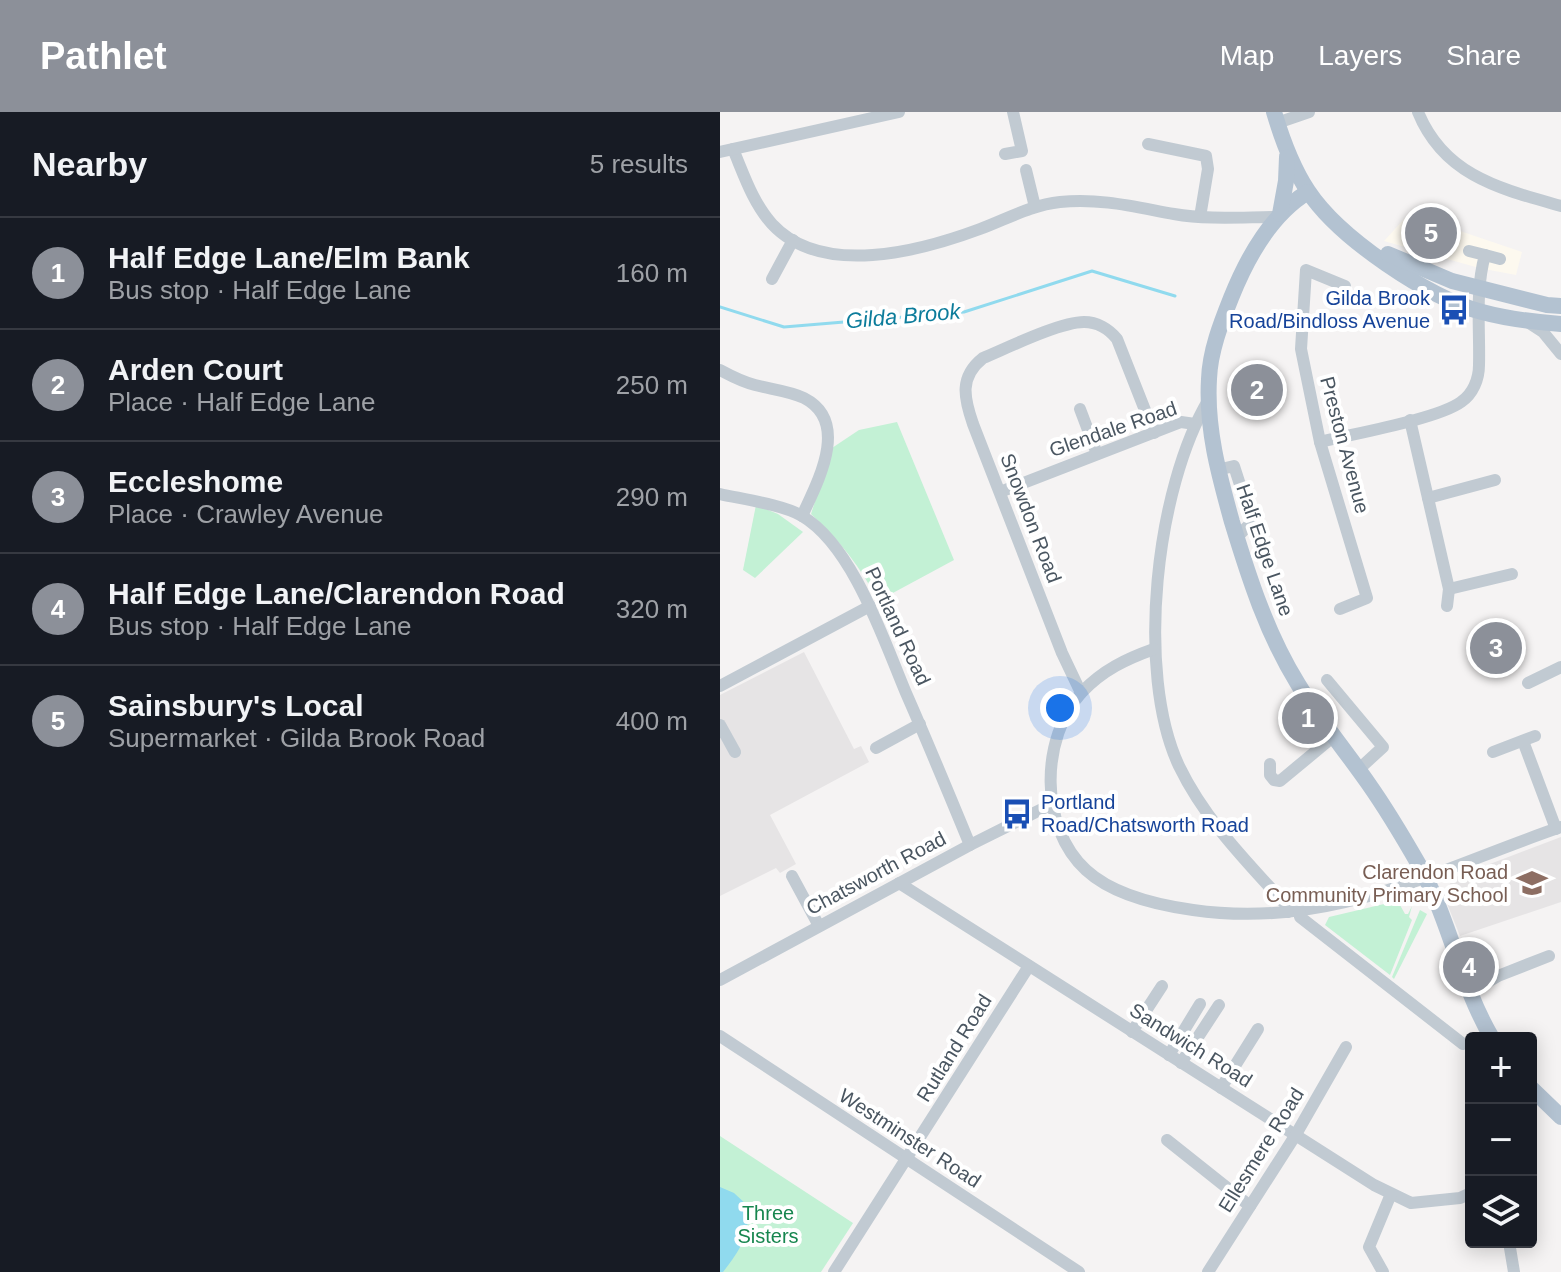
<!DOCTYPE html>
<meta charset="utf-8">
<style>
:root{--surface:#171b24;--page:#242831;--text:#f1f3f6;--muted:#9ea1a6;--line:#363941;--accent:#8c9099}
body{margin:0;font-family:Helvetica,sans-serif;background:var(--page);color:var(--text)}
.controls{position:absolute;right:24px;bottom:24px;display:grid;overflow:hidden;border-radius:8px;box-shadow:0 4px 20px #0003}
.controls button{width:72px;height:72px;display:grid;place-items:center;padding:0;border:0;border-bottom:2px solid var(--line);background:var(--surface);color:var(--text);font:40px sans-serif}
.you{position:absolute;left:340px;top:596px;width:28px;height:28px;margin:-20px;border:6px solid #fff;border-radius:50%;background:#1a73e8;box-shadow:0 0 0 12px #1a73e833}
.badge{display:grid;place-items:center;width:52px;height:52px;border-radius:50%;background:var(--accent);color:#fff;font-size:26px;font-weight:700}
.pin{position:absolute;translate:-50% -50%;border:4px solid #fff;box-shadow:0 2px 8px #0006}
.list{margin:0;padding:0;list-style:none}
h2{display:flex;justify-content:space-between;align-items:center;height:104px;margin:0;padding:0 32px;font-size:34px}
h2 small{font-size:26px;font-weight:400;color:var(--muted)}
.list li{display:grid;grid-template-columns:52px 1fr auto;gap:24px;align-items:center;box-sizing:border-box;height:112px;padding:0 32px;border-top:2px solid var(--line)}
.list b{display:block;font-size:30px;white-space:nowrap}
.list p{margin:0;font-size:26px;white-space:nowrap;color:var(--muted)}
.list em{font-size:26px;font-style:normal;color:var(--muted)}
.icon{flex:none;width:44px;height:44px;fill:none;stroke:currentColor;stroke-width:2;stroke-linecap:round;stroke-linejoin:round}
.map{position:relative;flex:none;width:841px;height:1160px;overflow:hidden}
header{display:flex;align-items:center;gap:48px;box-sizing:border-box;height:112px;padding:0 40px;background:var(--accent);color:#fff}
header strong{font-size:38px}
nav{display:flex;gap:44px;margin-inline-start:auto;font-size:28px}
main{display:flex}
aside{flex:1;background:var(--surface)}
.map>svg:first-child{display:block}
.commercial{fill:#fdf9ef}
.education{fill:#e6e4e5}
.green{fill:#c3f1d5}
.water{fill:#90daee}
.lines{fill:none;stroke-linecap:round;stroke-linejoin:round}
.stream{stroke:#90daee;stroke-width:3}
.minor{stroke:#c1cad2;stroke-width:12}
.major{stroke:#b3c2d1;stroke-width:16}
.labels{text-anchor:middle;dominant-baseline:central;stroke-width:8;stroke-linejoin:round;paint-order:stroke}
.transit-label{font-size:20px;fill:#164399;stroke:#fff;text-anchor:end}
.street-label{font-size:20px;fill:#4a5661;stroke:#fff}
.education-label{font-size:20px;fill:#785e54;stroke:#fff;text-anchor:end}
.park-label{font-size:20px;fill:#17864f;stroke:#fff}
.water-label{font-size:22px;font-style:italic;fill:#0c7c9b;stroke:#fff}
</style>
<header>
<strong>Pathlet</strong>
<nav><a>Map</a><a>Layers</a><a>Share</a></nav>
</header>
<main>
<aside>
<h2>Nearby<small>5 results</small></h2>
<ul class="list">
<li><span class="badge">1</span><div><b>Half Edge Lane/Elm Bank</b><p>Bus stop · Half Edge Lane</p></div><em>160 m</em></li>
<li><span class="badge">2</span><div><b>Arden Court</b><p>Place · Half Edge Lane</p></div><em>250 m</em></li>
<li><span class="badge">3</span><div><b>Eccleshome</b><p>Place · Crawley Avenue</p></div><em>290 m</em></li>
<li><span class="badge">4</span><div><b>Half Edge Lane/Clarendon Road</b><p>Bus stop · Half Edge Lane</p></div><em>320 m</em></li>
<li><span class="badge">5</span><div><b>Sainsbury's Local</b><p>Supermarket · Gilda Brook Road</p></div><em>400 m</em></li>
</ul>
</aside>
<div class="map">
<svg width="841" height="1160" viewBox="0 0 841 1160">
<rect width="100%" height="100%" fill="#f5f3f3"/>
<path class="commercial" d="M 694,96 L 743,120 L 802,140 L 796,163 L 759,156 L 664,129 Z"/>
<g class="education">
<path d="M 84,540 L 134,637 L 141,634 L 149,650 L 50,703 L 76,752 L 60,761 L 56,756 L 0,784 L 0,583 Z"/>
<path d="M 841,725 L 841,790 L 740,824 L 724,784 L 733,766 Z"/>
</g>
<g class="green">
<path d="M 177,310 L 234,448 L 158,489 C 141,455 119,428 91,402 L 112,336 L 139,318 Z"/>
<path d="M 36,393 L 58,402 L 83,420 L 35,466 L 23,458 Z"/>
<path d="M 681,788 L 689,789 L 680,793 L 685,802 L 688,802 L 692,794 L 689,805 L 692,808 L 670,863 L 605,813 L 609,805 Z"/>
<path d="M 700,798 L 707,802 L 674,867 L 672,865 Z"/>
<path d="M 0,1024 L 133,1111 L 101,1160 L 0,1160 Z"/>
</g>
<path class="water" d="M 0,1075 L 14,1081 L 29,1095 C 28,1125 21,1137 3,1160 L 0,1160 Z"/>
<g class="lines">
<path class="stream" d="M 0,195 L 64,215 L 244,200 L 372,159 L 455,184"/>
<g class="minor">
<path d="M 698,0 C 724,64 781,77 841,94"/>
<path d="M 557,11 L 589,0"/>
<path d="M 428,32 L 486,44 L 488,57 L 480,105"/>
<path d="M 13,37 C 24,63 33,91 52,112 C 102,166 201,139 260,117 C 287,107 311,93 340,90 C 381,86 415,95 454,102 C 488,108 523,105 558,105"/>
<path d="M 0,40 L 179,0"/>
<path d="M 285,42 L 302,39 L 293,0"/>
<path d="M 306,58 L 315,95"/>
<path d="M 765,143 L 780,147"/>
<path d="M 52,167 L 73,128"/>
<path d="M 806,209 L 823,220 L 841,242"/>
<path d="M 0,258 C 11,264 23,270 35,273 C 50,277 70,279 84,286 C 131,310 97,371 82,404"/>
<path d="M 489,287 C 436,375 415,560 459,654 C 485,708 527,750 567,794 L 568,800"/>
<path d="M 360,297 L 377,342"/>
<path d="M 690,308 L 729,477 L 727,494"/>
<path d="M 600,330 C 632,322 718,307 741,290 C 753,282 759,267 759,253 C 760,217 755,179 765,143 L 749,139"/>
<path d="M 497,358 L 514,354 L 532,410 L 517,425"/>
<path d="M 280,380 L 461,310 L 475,312"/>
<path d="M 0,382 C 22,387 64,393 82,404 C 133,434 164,529 186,581 C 208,631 229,682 250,733"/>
<path d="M 708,386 L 775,368"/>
<path d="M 729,477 L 792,462"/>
<path d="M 620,497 L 647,486 L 600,330 L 581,237 L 586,158 L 625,174"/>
<path d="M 434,537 C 406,547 383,558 362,580 C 320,626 319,715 366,758 C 393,783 437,793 473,798 C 612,818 715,758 841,715"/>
<path d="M 607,568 L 663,635 L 638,658"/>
<path d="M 808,571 L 841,555"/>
<path d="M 0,574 L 150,494"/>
<path d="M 361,581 L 342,541 L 253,312 C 244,286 239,265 263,246 C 287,236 340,210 364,210 C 377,210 389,217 397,227 L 434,321"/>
<path d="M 0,613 L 15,640"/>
<path d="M 803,629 L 836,717"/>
<path d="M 156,636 L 200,612"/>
<path d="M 773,640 L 815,624"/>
<path d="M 550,652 L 550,663 L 554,668 L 560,669 L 613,625"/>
<path d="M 72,764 L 99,814"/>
<path d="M 179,771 L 654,1073 L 691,1091 L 740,1086 L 751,1081"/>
<path d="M 579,798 L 580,805 L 743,932"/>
<path d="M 0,868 L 250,733 L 332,692"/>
<path d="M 750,880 L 778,864 L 829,844"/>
<path d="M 412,920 L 442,874"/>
<path d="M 0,924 L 359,1160"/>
<path d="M 449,943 L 480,892"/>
<path d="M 461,951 L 499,893"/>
<path d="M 501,976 L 538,917"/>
<path d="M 447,1028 L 530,1094"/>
<path d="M 789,1130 L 794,1160"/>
<path d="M 114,1160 L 309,854"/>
<path d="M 488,1160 L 575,1024 L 626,935"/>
<path d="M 663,1160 L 649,1135 L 671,1082"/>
</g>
<g class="major">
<path d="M 554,0 C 562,27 572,55 588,79 C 619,126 708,186 762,200 C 788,207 814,210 841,212"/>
<path d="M 588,80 C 551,102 527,146 511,186 C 501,211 490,239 489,267 C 486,317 499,363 512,410 C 529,466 547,522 578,572 C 599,607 625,638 648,671 C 667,698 683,725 699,753 C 730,808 740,872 772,926"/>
<path d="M 560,102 L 566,69 L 567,45"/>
<path d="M 668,142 L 732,169 L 827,193 L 841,194"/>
<path d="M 811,976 L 841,1005"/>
</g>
</g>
<defs>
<g id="bus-bare" transform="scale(2.4)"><path d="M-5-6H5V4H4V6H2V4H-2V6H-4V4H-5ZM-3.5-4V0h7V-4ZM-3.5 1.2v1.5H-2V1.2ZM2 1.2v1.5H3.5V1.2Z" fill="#1a4fb4" stroke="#fff" stroke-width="2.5" paint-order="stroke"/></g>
<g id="school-bare" transform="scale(2.4)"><path d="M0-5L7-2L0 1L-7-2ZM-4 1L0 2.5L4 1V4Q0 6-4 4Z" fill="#8d6e63" stroke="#fff" stroke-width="2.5" paint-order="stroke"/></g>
</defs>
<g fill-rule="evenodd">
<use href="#bus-bare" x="734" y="198"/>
<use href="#bus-bare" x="297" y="702"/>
<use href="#school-bare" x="812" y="771"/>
</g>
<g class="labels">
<g class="transit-label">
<text x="710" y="186">Gilda Brook<tspan x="710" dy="23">Road/Bindloss Avenue</tspan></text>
<text x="321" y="690" text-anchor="start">Portland<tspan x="321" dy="23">Road/Chatsworth Road</tspan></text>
</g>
<g class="street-label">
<text transform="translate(393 317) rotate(-19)">Glendale Road</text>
<text transform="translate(625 333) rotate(75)">Preston Avenue</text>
<text transform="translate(311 406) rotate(69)">Snowdon Road</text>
<text transform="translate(545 438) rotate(71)">Half Edge Lane</text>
<text transform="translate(178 514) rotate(65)">Portland Road</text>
<text transform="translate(156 761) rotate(-28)">Chatsworth Road</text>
<text transform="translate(471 933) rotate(32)">Sandwich Road</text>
<text transform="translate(234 936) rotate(-58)">Rutland Road</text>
<text transform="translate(190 1026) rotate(33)">Westminster Road</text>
<text transform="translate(541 1038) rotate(-58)">Ellesmere Road</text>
</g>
<g class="education-label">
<text x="788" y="760">Clarendon Road<tspan x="788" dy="23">Community Primary School</tspan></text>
</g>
<g class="park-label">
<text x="48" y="1101">Three<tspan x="48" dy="23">Sisters</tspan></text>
</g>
<g class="water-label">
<text transform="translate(183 204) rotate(-5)">Gilda Brook</text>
</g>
</g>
</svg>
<div class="controls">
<button>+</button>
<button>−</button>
<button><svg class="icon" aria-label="layers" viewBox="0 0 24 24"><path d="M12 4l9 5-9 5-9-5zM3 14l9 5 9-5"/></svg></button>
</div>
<div class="you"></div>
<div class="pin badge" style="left:588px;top:606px">1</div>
<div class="pin badge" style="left:537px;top:278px">2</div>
<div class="pin badge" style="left:776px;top:536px">3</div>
<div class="pin badge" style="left:749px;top:855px">4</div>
<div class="pin badge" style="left:711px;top:121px">5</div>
</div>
</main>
